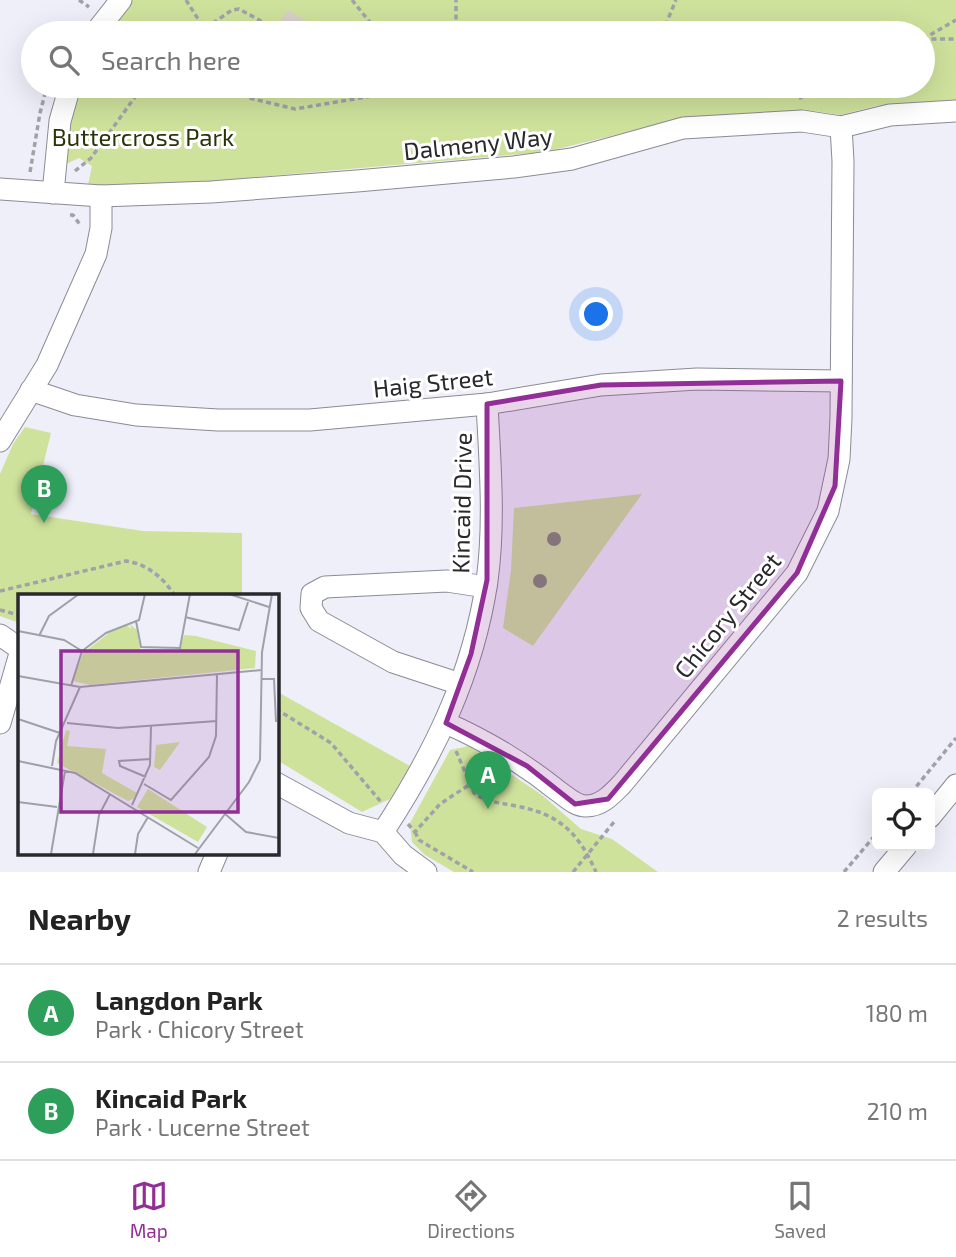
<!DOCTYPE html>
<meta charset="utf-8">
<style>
:root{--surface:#fff;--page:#f2f2f2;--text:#222;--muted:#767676;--line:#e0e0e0;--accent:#912f97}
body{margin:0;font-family:"Exo 2",sans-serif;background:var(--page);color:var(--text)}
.controls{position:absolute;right:21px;bottom:21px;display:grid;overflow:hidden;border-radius:10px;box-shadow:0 7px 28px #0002}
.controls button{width:63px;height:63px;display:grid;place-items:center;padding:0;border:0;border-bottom:2px solid var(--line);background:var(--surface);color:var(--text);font:35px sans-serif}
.you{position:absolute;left:597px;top:315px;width:24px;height:24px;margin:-18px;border:5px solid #fff;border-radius:50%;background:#1a73e8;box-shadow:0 0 0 10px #1a73e833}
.badge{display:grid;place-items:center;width:46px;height:46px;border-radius:50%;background:var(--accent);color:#fff;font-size:23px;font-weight:700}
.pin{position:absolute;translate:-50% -58px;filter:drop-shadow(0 2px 4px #0008)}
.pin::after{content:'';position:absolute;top:37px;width:24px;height:21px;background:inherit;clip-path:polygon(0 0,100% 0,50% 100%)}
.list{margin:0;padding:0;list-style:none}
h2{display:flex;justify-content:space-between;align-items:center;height:91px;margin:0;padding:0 28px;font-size:30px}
h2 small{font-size:23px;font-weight:400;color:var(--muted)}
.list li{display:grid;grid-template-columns:46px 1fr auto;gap:21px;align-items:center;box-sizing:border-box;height:98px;padding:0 28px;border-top:2px solid var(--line)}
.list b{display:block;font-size:26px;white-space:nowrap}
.list p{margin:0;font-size:23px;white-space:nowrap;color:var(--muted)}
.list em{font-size:23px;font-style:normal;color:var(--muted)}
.icon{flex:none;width:38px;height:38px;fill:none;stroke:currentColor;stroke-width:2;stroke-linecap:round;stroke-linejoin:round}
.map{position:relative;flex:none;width:956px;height:872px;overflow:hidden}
.search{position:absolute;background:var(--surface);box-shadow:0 7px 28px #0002;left:21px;right:21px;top:21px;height:77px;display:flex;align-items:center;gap:18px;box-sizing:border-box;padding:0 24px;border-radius:38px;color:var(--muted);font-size:26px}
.sheet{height:287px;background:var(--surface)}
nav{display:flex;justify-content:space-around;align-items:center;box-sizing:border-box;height:98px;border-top:2px solid var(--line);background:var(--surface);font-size:19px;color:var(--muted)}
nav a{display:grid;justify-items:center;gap:4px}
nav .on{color:var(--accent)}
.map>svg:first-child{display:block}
.green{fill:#cfe29c}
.building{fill:#d8d0c8}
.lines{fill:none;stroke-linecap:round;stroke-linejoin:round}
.minor-casing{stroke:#8b8b94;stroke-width:23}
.path{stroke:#a1a1a9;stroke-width:3.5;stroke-dasharray:5 3.5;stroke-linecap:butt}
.minor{stroke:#fff;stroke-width:21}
.tree{fill:#838875}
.marked{fill:#912f97;fill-opacity:0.2;stroke:#912f97;stroke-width:5;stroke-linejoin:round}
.labels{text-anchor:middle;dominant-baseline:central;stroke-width:6;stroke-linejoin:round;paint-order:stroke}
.park-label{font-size:24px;fill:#2a3309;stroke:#fff}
.street-label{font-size:24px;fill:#29292d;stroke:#fff}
.inset-road{fill:none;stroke:#a0a0a8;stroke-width:2}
.view{fill:#912f97;fill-opacity:0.15;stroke:#912f97;stroke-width:3.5}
.inset-edge{fill:none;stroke:#29292d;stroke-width:3.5}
</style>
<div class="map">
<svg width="956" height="872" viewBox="0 0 956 872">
<rect width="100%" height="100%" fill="#efeffa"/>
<g class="green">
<path d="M 132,0 L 956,0 L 956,100 L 876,106 L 840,115 L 815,111 L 689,117 L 545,152 L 155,186 L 88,185 L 92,166 L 79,158 L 64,165 L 64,142 L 78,86 L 923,86 L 923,33 L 106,33 Z"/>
<path d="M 25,427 L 51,433 L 31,514 L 143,531 L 242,533 L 242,595 L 19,596 L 19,623 L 0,616 L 0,474 L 13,444 Z"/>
<path d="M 642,494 L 533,646 L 503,628 L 511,570 L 514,508 Z"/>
<path d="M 276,691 L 410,766 L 390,799 L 362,812 L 277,760 Z"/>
<path d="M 469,746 L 542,795 L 581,829 L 612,839 L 658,872 L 454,872 L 425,855 L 412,842 L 410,823 L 450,750 Z"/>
</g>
<path class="building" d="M 288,10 L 317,27 L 313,33 L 301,33 L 280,21 Z"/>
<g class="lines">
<g class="minor-casing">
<g id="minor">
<path d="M 95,33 L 121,0"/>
<path d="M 0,189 L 101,196 L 211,192 L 357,181 L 514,167 L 572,159 L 683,128 L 802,121 L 841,127 L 890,115 L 956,111"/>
<path d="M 53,193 L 60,121 L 70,86"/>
<path d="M 31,390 L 75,405 L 136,415 L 218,420 L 310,420 L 487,404 L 601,385 L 697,379 L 841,381"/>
<path d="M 0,441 L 47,365 L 96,254 L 101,228 L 101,196"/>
<path d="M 0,635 L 19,648"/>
<path d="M 460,684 L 393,662 L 319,621 L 311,608 L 312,594 L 325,587 L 447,581 L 486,587"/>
<path d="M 0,723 L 19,657"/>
<path d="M 446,723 C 487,741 523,763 558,791 C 567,797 575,806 586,806 C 602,806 612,794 622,784 L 797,573 L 828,511 L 839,459 L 841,418 L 843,161 L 841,127"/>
<path d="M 276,783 L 349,823 L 383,832 L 403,855 L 426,872"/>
<path d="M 930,817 L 956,785"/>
<path d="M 383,832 C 434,754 473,675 487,581 C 495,523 490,463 487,404"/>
<path d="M 209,872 L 217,853"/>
<path d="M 884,872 L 906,846"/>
</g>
</g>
<g class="path">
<path d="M 79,0 L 89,7"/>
<path d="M 186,0 L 207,33"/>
<path d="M 352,0 L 377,31"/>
<path d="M 456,28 L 456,0"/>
<path d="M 199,33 L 232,10 L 239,9 L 283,33"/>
<path d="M 375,33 L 408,27 L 520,30 L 536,33"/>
<path d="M 662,33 L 676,0"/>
<path d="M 923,39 L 956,20"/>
<path d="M 923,39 L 956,39"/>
<path d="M 238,86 L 244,94 L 249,98 L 295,109 L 378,95 L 381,86"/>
<path d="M 799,86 L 801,101"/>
<path d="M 75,171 L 91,158 L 143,86"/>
<path d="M 30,172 L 40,113 L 47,86"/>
<path d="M 70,215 L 73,215 L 81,226"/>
<path d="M 0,591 L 126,561 C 147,564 164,578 175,596"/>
<path d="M 0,610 L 19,615"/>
<path d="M 276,709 L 331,743 L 381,802"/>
<path d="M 456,751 L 474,793 C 486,802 501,803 516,806 C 559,814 578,832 596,872"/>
<path d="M 911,793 L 956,738"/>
<path d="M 408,824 L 415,832 L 440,804 L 469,785"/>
<path d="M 415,832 L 419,840 L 473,872"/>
<path d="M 573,872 L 614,822"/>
<path d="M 844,872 L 877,833"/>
</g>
<use href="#minor" class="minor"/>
</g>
<g class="tree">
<circle cx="554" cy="539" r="7"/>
<circle cx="540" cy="581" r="7"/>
</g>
<path class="marked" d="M 841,381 L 835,486 L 797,573 L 608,799 L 575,804 L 527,766 L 446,723 L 471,654 L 487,580 L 487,404 L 601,385 Z"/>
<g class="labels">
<g class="park-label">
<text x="143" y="136">Buttercross Park</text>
</g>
<g class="street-label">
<text transform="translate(478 143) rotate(-6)">Dalmeny Way</text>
<text transform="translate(433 382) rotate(-6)">Haig Street</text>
<text transform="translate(461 503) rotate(-89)">Kincaid Drive</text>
<text transform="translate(727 615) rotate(-51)">Chicory Street</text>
</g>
</g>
<g transform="translate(18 594)">
<rect width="261" height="261" fill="#efeffa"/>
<path d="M 112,30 L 119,36 L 122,55 L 162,56 L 166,41 L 178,42 L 238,57 L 237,74 L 72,91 L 55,87 L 65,59 L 91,39 L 109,31 L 113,35 ZM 48,136 L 52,137 L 49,152 L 88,155 L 84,179 L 119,199 L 115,205 L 110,207 L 39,169 ZM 162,148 L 142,176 L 136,173 L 138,151 ZM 130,195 L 189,233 L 180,248 L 119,213 Z" fill="#cfe29c"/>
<path class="inset-road" d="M 211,0 L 251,13M 167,23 L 221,36 L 230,8M 118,27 L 123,53 L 162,54 L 172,0M 0,37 L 46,46 L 64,57M 21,42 L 31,22 L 61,0M 0,82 L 62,93 L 244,76M 244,85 L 256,85 L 258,128M 53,92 L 64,57 L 88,39 L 121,26 L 127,0M 0,125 L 42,139M 49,129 L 100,134 L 199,127M 0,167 L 57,179 L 180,254M 34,172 L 38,147 L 62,93M 128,183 L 102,172 L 101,167 L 133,165M 126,190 L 153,206 L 191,163 L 198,142 L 199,80M 0,208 L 39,213M 114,211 L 132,171 L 133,132M 206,219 L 228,238 L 261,244M 33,260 L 47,177M 75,260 L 81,221 L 92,200M 117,260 L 120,240 L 130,223M 177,260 L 231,188 L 242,166 L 244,58 L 254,0"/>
<path class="view" d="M 43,57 L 220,57 L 220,218 L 43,218 Z"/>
<rect width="261" height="261" class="inset-edge"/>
</g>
</svg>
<div class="controls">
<button><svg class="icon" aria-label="locate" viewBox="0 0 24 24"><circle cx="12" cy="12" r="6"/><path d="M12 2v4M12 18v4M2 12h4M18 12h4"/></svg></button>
</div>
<div class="you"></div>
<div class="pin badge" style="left:488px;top:809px;background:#2e9e5b">A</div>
<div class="pin badge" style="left:44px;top:523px;background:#2e9e5b">B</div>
<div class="search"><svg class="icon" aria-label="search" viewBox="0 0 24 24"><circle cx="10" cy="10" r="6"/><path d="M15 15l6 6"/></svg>Search here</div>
</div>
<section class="sheet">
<h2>Nearby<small>2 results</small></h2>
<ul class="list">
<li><span class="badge" style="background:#2e9e5b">A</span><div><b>Langdon Park</b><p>Park · Chicory Street</p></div><em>180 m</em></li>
<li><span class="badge" style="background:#2e9e5b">B</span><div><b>Kincaid Park</b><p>Park · Lucerne Street</p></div><em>210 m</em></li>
</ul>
</section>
<nav>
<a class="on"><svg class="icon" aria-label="map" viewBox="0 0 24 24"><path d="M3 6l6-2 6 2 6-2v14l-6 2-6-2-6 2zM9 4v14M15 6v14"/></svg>Map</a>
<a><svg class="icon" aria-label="directions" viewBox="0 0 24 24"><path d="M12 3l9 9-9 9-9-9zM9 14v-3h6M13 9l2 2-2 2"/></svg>Directions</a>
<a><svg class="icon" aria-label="saved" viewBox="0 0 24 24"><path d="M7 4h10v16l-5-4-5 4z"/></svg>Saved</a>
</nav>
